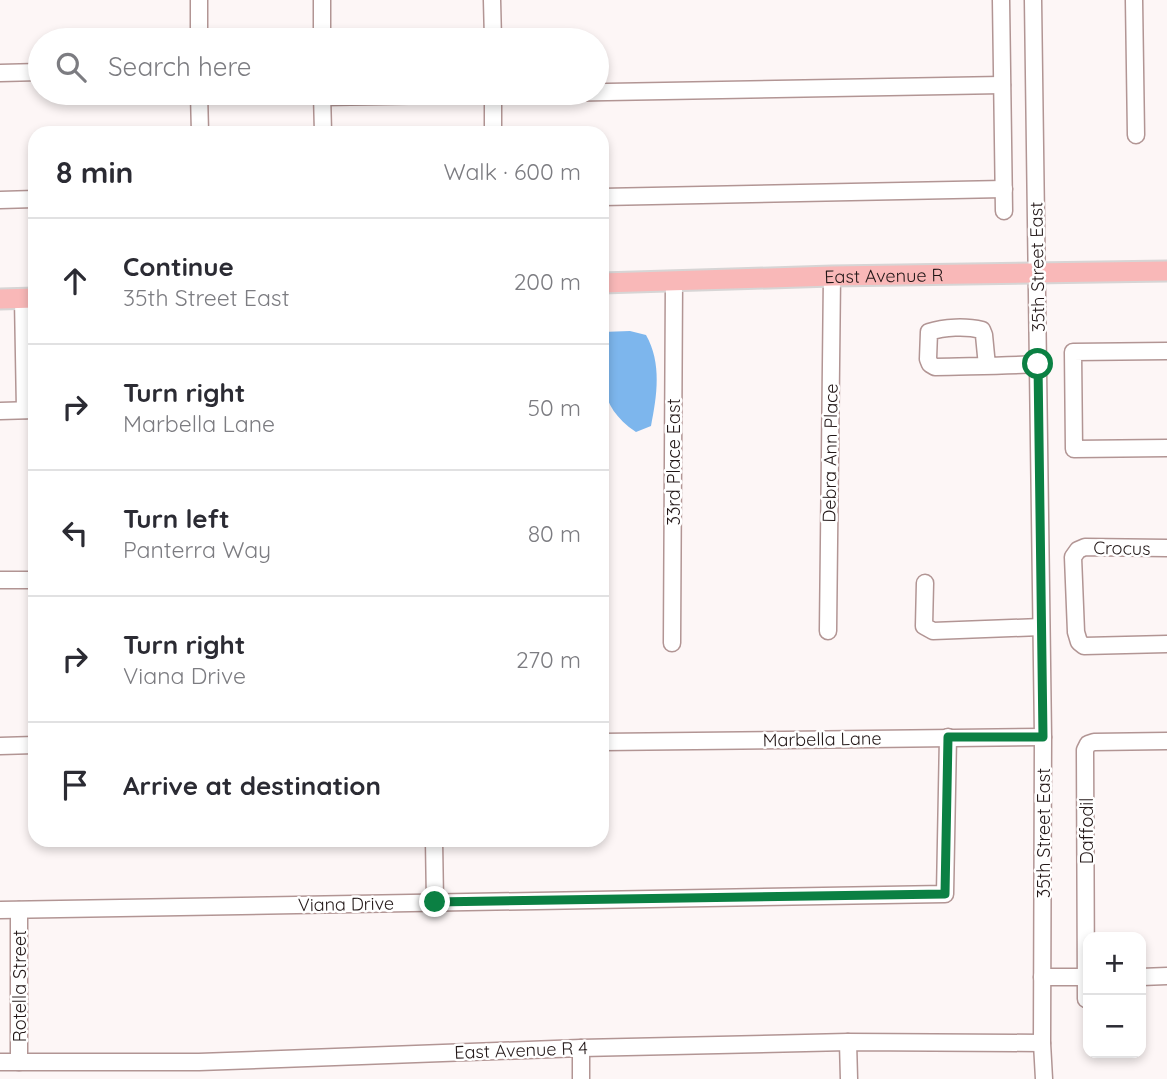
<!DOCTYPE html>
<meta charset="utf-8">
<style>
:root{--surface:#fff;--page:#f2f2f3;--text:#2b2b33;--muted:#7c7c81;--line:#e1e1e2}
body{margin:0;font-family:Quicksand,sans-serif;background:var(--page);color:var(--text)}
.controls{position:absolute;right:21px;bottom:21px;display:grid;overflow:hidden;border-radius:14px;box-shadow:0 4px 10px #0003}
.controls button{width:63px;height:63px;display:grid;place-items:center;padding:0;border:0;border-bottom:2px solid var(--line);background:var(--surface);color:var(--text);font:35px sans-serif}
.stop{position:absolute;width:21px;height:21px;margin:-16px;border:5px solid #0b8043;border-radius:50%;background:#fff}
.stop.end{background:#0b8043;border-color:#fff;box-shadow:0 2px 7px #0008}
.list{margin:0;padding:0;list-style:none}
h2{display:flex;justify-content:space-between;align-items:center;height:91px;margin:0;padding:0 28px;font-size:30px}
h2 small{font-size:23px;font-weight:400;color:var(--muted)}
.list li{display:grid;grid-template-columns:46px 1fr auto;gap:21px;align-items:center;box-sizing:border-box;height:126px;padding:0 28px;border-top:2px solid var(--line)}
.list b{display:block;font-size:26px;white-space:nowrap}
.list p{margin:0;font-size:23px;white-space:nowrap;color:var(--muted)}
.list em{font-size:23px;font-style:normal;color:var(--muted)}
.icon{flex:none;width:38px;height:38px;fill:none;stroke:currentColor;stroke-width:2;stroke-linecap:round;stroke-linejoin:round}
.map{position:relative;flex:none;width:1167px;height:1079px;overflow:hidden}
.search{position:absolute;background:var(--surface);box-shadow:0 4px 10px #0003;left:28px;top:28px;width:581px;height:77px;display:flex;align-items:center;gap:18px;box-sizing:border-box;padding:0 24px;border-radius:38px;color:var(--muted);font-size:26px}
.panel{position:absolute;background:var(--surface);box-shadow:0 4px 10px #0003;left:28px;top:126px;width:581px;height:721px;border-radius:21px}
.map>svg:first-child{display:block}
.water{fill:#7db6ed}
.lines{fill:none;stroke-linecap:round;stroke-linejoin:round}
.minor-casing{stroke:#b29594;stroke-width:19}
.major-casing{stroke:#d7d5d5;stroke-width:23}
.minor{stroke:#fff;stroke-width:16}
.major{stroke:#f9b8b8;stroke-width:19}
.route{stroke:#0b8043;stroke-width:9}
.labels{text-anchor:middle;dominant-baseline:central;stroke-width:5;stroke-linejoin:round;paint-order:stroke}
.street-label{font-size:18px;fill:#221717;stroke:#fff}
</style>
<div class="map">
<svg width="1167" height="1079" viewBox="0 0 1167 1079">
<rect width="100%" height="100%" fill="#fdf6f6"/>
<path class="water" d="M 630,331 L 646,335 C 662,363 657,396 651,426 L 636,432 C 596,405 602,374 602,332 Z"/>
<g class="lines">
<g class="minor-casing">
<g id="minor">
<path d="M 322,0 L 322,40"/>
<path d="M 492,0 L 493,40"/>
<path d="M 1001,0 L 1004,211"/>
<path d="M 1033,0 L 1043,737 L 1042,1043 L 1044,1079"/>
<path d="M 1134,0 L 1136,135"/>
<path d="M 199,40 L 199,0"/>
<path d="M 0,73 L 40,72"/>
<path d="M 199,93 L 200,133"/>
<path d="M 322,93 L 323,133"/>
<path d="M 493,93 L 493,133"/>
<path d="M 322,97 L 1002,85"/>
<path d="M 602,197 L 1004,189"/>
<path d="M 0,200 L 35,199"/>
<path d="M 23,299 L 25,410"/>
<path d="M 1167,351 L 1073,352 L 1074,449 L 1167,448"/>
<path d="M 987,366 L 984,335 L 982,330 C 966,326 944,327 929,332 L 928,359 L 930,364 L 935,367 C 970,366 1004,366 1038,364"/>
<path d="M 0,411 L 35,410"/>
<path d="M 1167,548 L 1085,547 L 1078,550 L 1073,557 L 1076,632 L 1079,642 L 1084,646 L 1167,644"/>
<path d="M 0,580 L 35,580"/>
<path d="M 925,583 L 924,626 L 933,631 L 1041,627"/>
<path d="M 828,631 L 832,276"/>
<path d="M 672,643 L 674,280"/>
<path d="M 602,742 L 1043,737"/>
<path d="M 0,746 L 35,745"/>
<path d="M 434,840 L 435,902"/>
<path d="M 0,910 L 945,894 L 948,737"/>
<path d="M 1042,977 L 1088,977"/>
<path d="M 1141,977 L 1167,976"/>
<path d="M 1086,999 L 1085,750 L 1088,744 L 1094,742 L 1167,741"/>
<path d="M 848,1042 L 849,1079"/>
<path d="M 0,1062 L 199,1062 L 581,1048 L 848,1042 L 1042,1043"/>
<path d="M 19,1062 L 19,910"/>
<path d="M 581,1079 L 581,1048"/>
</g>
</g>
<g class="major-casing">
<g id="major">
<path id="s1" d="M 602,283 L 832,276 L 1167,271"/>
<path d="M 0,299 L 35,298"/>
</g>
</g>
<use href="#minor" class="minor"/>
<use href="#major" class="major"/>
</g>
<g class="lines">
<path class="route" d="M 435,902 L 945,894 L 948,737 L 1043,737 L 1038,364"/>
</g>
<g class="labels">
<g class="street-label">
<text transform="translate(1037 267) rotate(-91)">35th Street East</text>
<text stroke="none"><textPath href="#s1" startOffset="282">East Avenue R</textPath></text>
<text transform="translate(830 453) rotate(-89)">Debra Ann Place</text>
<text transform="translate(673 462) rotate(-90)">33rd Place East</text>
<text transform="translate(1122 548) rotate(1)">Crocus</text>
<text transform="translate(822 739) rotate(-1)">Marbella Lane</text>
<text transform="translate(1086 831) rotate(-90)">Daffodil</text>
<text transform="translate(1043 833) rotate(-90)">35th Street East</text>
<text transform="translate(346 904) rotate(-1)">Viana Drive</text>
<text transform="translate(19 986) rotate(-90)">Rotella Street</text>
<text transform="translate(521 1050) rotate(-2)">East Avenue R 4</text>
</g>
</g>
</svg>
<div class="controls">
<button>+</button>
<button>−</button>
</div>
<div class="stop" style="left:1038px;top:364px"></div>
<div class="stop end" style="left:435px;top:902px"></div>
<div class="search"><svg class="icon" aria-label="search" viewBox="0 0 24 24"><circle cx="10" cy="10" r="6"/><path d="M15 15l6 6"/></svg>Search here</div>
<section class="panel">
<h2>8 min<small>Walk · 600 m</small></h2>
<ul class="list">
<li><svg class="icon" aria-label="ahead" viewBox="0 0 24 24"><path d="M12 20V5M6 11l6-6 6 6"/></svg><div><b>Continue</b><p>35th Street East</p></div><em>200 m</em></li>
<li><svg class="icon" aria-label="right" viewBox="0 0 24 24"><path d="M7 20v-9h11M14 6l5 5-5 5"/></svg><div><b>Turn right</b><p>Marbella Lane</p></div><em>50 m</em></li>
<li><svg class="icon" aria-label="left" viewBox="0 0 24 24"><path d="M17 20v-9H6M10 6l-5 5 5 5"/></svg><div><b>Turn left</b><p>Panterra Way</p></div><em>80 m</em></li>
<li><svg class="icon" aria-label="right" viewBox="0 0 24 24"><path d="M7 20v-9h11M14 6l5 5-5 5"/></svg><div><b>Turn right</b><p>Viana Drive</p></div><em>270 m</em></li>
<li><svg class="icon" aria-label="arrive" viewBox="0 0 24 24"><path d="M6 21V4h12l-3 4 3 4H6"/></svg><div><b>Arrive at destination</b></div></li>
</ul>
</section>
</div>
